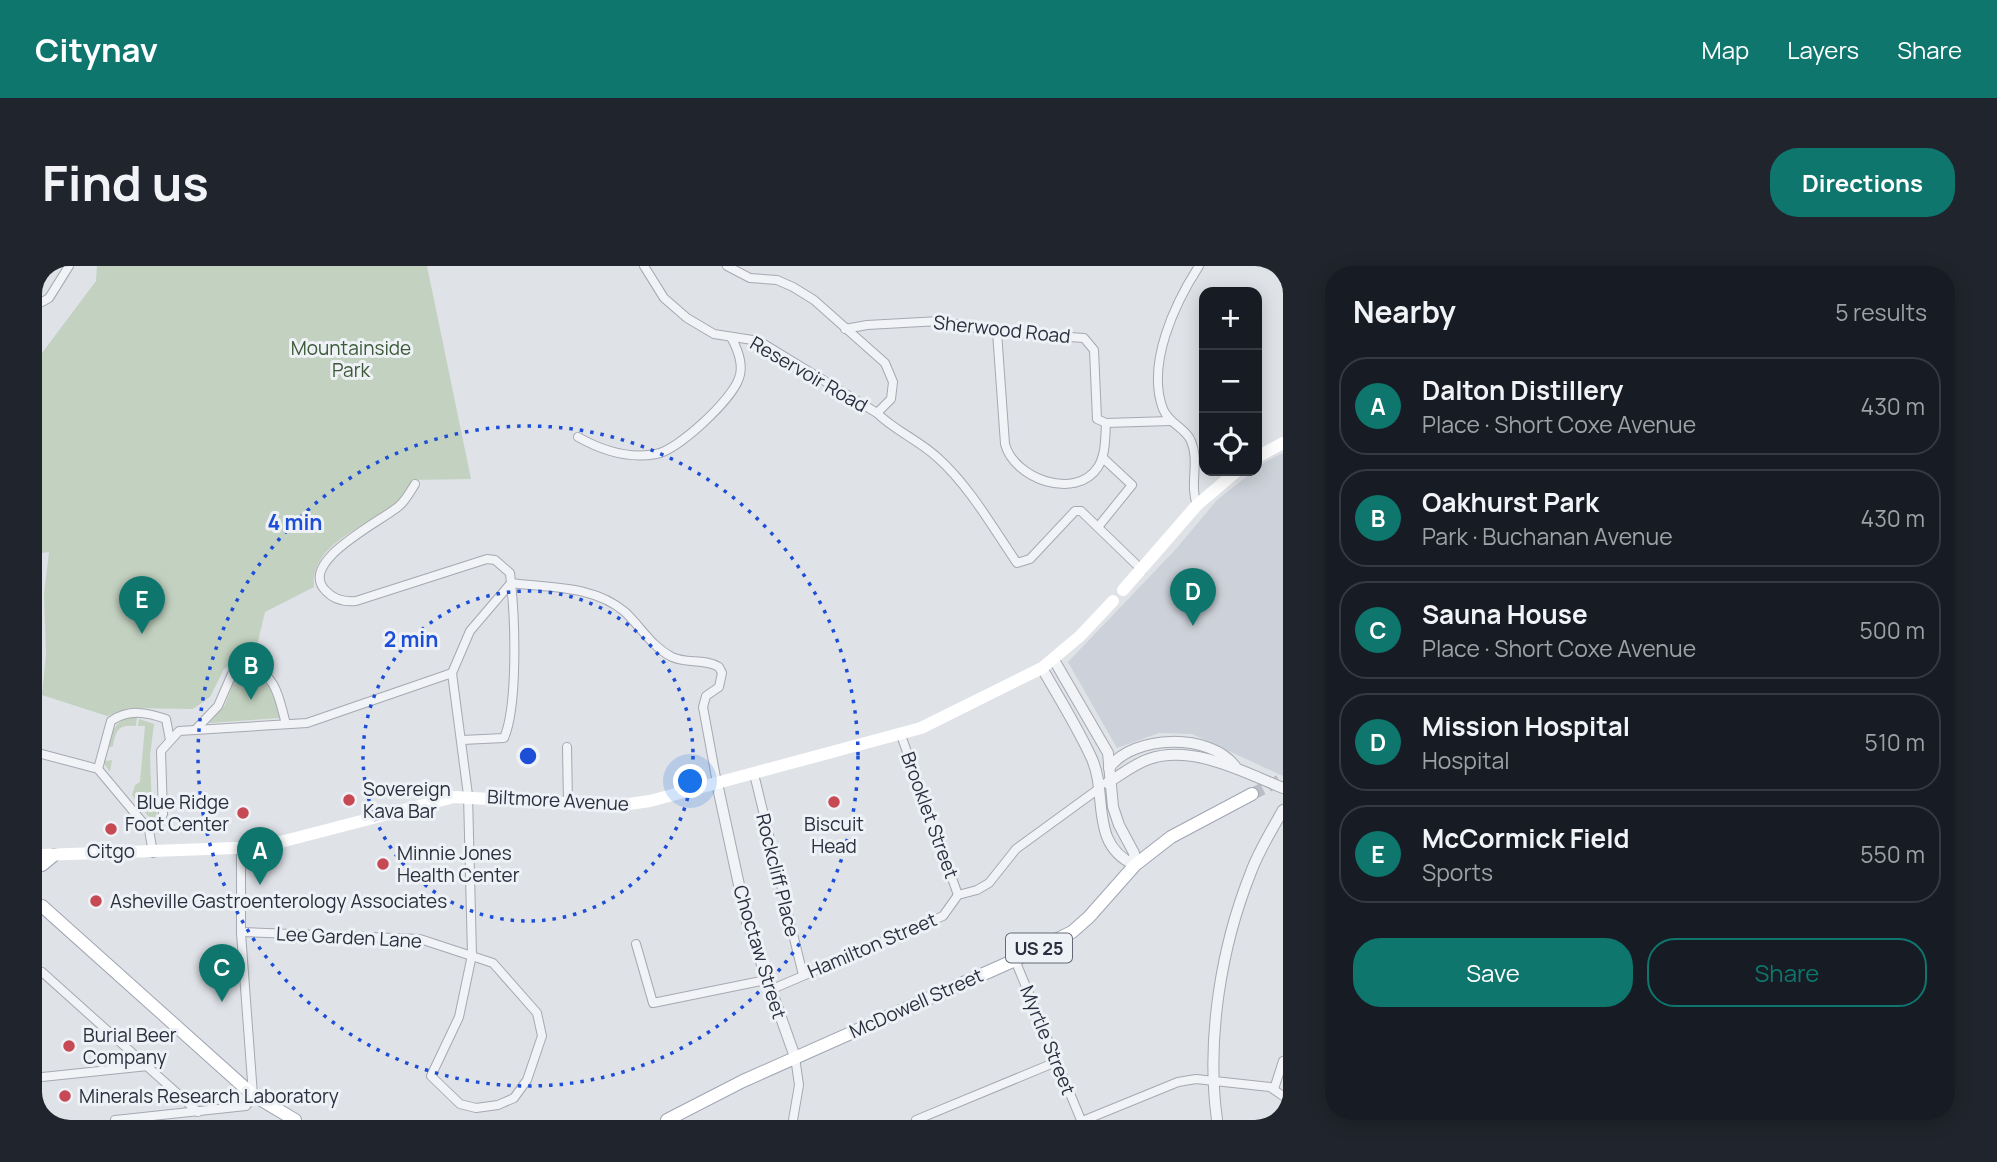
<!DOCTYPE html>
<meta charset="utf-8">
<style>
:root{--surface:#171b24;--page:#20242c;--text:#f1f3f6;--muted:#9ea1a6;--line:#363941;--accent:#0f766e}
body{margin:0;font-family:Manrope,sans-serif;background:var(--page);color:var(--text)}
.controls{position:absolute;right:21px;top:21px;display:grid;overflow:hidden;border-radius:14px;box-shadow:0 4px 18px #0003}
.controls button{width:63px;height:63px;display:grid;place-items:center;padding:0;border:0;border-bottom:2px solid var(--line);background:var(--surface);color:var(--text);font:35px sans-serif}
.you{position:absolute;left:649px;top:516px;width:24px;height:24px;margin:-18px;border:5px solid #fff;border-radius:50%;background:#1a73e8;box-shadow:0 0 0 10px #1a73e833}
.badge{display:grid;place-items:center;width:46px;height:46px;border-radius:50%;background:var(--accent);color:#fff;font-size:23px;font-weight:700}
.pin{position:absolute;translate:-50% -58px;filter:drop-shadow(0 2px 4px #0008)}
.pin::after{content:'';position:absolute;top:37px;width:24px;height:21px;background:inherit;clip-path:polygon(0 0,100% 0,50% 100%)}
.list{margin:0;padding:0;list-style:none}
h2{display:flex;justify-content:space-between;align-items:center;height:91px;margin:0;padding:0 28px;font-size:30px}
h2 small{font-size:23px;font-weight:400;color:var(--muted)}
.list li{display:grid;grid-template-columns:46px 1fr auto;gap:21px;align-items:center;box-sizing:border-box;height:98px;margin:0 14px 14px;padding:0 14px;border:2px solid var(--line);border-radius:28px}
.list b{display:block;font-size:26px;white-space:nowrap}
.list p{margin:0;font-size:23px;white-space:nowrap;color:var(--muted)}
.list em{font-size:23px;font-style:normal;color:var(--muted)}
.actions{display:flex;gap:14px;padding:21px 28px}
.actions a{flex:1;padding:16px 0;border:2px solid var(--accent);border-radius:28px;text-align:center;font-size:24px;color:var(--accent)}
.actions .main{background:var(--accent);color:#fff}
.icon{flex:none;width:38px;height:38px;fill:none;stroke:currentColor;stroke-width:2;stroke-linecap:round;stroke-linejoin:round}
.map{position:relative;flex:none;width:1241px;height:854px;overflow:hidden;border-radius:28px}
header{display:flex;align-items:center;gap:42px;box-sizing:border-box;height:98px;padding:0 35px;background:var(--accent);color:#fff}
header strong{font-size:33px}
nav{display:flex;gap:38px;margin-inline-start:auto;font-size:24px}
.intro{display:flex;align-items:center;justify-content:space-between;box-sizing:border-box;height:168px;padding:0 42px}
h1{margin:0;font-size:49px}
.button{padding:18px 32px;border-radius:28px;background:var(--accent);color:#fff;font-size:24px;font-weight:700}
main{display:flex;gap:42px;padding:0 42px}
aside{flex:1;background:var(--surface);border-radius:28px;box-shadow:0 4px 18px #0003}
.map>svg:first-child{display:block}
.built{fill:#cdd1d9}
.green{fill:#c3d1c0}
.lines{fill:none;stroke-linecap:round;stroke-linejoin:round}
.primary-tunnel{stroke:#bbbec5;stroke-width:12;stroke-dasharray:12 6;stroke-linecap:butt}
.minor-casing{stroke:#a5a9b1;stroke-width:10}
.tertiary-casing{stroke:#a5a9b1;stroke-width:12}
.primary-casing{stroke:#9fa5b3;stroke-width:14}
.minor{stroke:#f1f3f6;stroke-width:8}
.tertiary{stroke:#f1f3f6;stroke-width:10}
.secondary{stroke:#fff;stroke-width:12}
.primary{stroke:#fff;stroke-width:12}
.ring{fill:none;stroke:#1d4ed8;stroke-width:3.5;stroke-dasharray:3.5 7}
.poi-dot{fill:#c74953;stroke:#eef1f5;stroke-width:2.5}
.labels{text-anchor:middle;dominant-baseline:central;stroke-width:6;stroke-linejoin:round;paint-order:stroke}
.shield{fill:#eef1f5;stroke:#646975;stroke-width:2}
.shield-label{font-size:18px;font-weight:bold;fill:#292f3e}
.street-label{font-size:19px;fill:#292f3e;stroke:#eef1f5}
.park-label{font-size:19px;fill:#3b5937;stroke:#eef1f5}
.poi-label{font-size:19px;fill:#292f3e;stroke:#eef1f5;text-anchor:start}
.centre{fill:#1d4ed8;stroke:#eef1f5;stroke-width:3.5}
.ring-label{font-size:21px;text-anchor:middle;font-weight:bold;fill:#1d4ed8;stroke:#eef1f5;stroke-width:6;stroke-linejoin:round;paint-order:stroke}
</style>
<header>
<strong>Citynav</strong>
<nav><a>Map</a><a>Layers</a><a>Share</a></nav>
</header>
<div class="intro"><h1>Find us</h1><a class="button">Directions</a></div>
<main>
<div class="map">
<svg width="1241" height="854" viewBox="0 0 1241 854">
<rect width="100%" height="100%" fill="#dfe2e7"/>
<path class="built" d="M 1241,187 L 1241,510 L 1150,468 L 1117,467 L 1075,482 L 1026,396 L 1134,283 L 1175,234 L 1223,196 Z"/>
<g class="green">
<path d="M 55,0 L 385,0 L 429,213 L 370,214 C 365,222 361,231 354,237 C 326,261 269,276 272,321 L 223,346 L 212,392 L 197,394 L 182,403 L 168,431 L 151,443 L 87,442 L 65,450 L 0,429 L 4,388 L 2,328 L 7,286 L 0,287 L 0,87 L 54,15 Z"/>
<path d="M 205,406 C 229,410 232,431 238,452 L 167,457 L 183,439 L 194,410 Z"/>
<path d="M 95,450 L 94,460 C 76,458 74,464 71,480 L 64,483 L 64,495 L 70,494 L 68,506 L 61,496 C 67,474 69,452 95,450 Z"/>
<path d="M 97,453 L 112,458 L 108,490 L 110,545 L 115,546 L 113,552 L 106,550 L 90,529 L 93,519 L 98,516 L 103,460 L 96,460 Z"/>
</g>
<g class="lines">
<path class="primary-tunnel" d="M 1210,528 L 1241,513"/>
<g class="minor-casing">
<g id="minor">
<path d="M 602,0 L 622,32 L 645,52 L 672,68 L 717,75 L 835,147 C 853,165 877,174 896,192 C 928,221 951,262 975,297 L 988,293 L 1033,245 L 1039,245 L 1100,304"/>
<path d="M 685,0 L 708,12 L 735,14 L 751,21 L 772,34 L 843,97 L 851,116 L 849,133 L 835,147"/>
<path d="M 0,36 L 7,32 L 27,0"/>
<path d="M 803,63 L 825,59 L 898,55 L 955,66 L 1042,72 L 1052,84 L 1055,153 L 1064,157 L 1128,155"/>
<path d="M 955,66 L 963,178 C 972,213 1034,235 1056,201 C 1064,188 1063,172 1064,157"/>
<path d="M 536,171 C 559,184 587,193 614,188 C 636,184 690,134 697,112 C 702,99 695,82 689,71"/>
<path d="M 1155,239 C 1147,218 1158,196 1149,175 C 1144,162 1127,158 1121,143 C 1104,98 1133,37 1157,0"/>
<path d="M 1056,261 L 1090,219 L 1061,192"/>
<path d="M 155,462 L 176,440 L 190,408 L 208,400 C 235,409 237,433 244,458"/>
<path d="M 859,469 L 916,629"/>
<path d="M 420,474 L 462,472 C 476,440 473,353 469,317 C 507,322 552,319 583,346 C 599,361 610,381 630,391 C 645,398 662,392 677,401 L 680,407 L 677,421 L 664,430 L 661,441 L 675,517"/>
<path d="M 525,481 L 526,537"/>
<path d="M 0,488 L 56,503 L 107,564 L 111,587"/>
<path d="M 56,503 L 69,455 C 87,443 104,446 124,453 L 128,474"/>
<path d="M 712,508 L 761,709"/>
<path d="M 107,564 L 117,557 L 121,548 L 119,485 L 137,465 L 265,457 L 410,407"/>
<path d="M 199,666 L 378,673 L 451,697 L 495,747 L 500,770 L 485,814 L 472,832 L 456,839 L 434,842 L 418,838 L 389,810 L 417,751 L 430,689 L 426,529 L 410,407 L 428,365 L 469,317 L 468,307 L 453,294 L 445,293 L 314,335 C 302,336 292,334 284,325 C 254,296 340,255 357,240 C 364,234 368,226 373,218"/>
<path d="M 594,678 L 611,737 L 724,714"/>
<path d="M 973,694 L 1039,854"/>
<path d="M 0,706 L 156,846"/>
<path d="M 728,724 L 901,650 L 916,629 L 935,624 L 947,617 L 974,583 L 1055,524"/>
<path d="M 0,811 L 106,800"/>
<path d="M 1232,823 L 1241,795"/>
<path d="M 73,854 L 204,840 L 211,829 L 199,667 L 199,583"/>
<path d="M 751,854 L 757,819 L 753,791"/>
<path d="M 874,854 L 1014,796"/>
<path d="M 1043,854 L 1136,816 L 1154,813 L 1228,821 L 1241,830"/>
</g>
</g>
<g class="tertiary-casing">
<g id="tertiary">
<path d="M 1000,402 C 1017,432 1036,462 1050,493 C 1066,529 1047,579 1093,599 L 1092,587 L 1077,559 L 1071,541 L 1066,487 L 1012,394"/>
<path d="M 1067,502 C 1092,468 1168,467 1193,500"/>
<path d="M 675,517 L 705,656 L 753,791"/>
<path d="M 1065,517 C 1079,509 1092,498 1107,493 C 1150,478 1202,506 1241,522"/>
<path d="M 1175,854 C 1164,773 1179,681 1209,606 C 1217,584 1230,564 1241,544"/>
</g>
</g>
<g class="primary-casing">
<g id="primary">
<path d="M 0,599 L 12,589"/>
<path d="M 0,640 L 211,829 L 253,854"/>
<path d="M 625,854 L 701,815 L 973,694 L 1030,666 L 1047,651 L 1093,599 L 1129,571 L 1210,528"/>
</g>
</g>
<use href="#minor" class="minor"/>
<use href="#tertiary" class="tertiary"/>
<g class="secondary">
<path d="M 1215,191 L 1241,177"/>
<path d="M 1081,324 L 1155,239 L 1195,205"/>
<path d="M 0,589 L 219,581 L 412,531 L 573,540 L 608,535 L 879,462 L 1000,402 L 1038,370 L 1071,335"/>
</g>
<use href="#primary" class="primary"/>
</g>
<g class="ring">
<circle cx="486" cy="490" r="165"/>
<circle cx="486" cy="490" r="330"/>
</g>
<g class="poi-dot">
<circle cx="307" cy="534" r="7"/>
<circle cx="792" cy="536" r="7"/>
<circle cx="201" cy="547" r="7"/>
<circle cx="69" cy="563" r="7"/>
<circle cx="341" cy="598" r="7"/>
<circle cx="54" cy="635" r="7"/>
<circle cx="27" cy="780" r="7"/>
<circle cx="23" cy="830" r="7"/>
</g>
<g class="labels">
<rect class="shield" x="964" y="667.5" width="66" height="29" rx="5"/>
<g class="shield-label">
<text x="997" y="682">US 25</text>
</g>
<g class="street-label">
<text transform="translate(960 63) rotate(6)">Sherwood Road</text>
<text transform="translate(767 108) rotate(30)">Reservoir Road</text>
<text transform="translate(516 534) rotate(3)">Biltmore Avenue</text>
<text transform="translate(888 549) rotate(70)">Brooklet Street</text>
<text transform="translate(736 609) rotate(76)">Rockcliff Place</text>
<text transform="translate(307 671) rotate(3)">Lee Garden Lane</text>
<text transform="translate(830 679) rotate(-23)">Hamilton Street</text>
<text transform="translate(718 686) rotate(73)">Choctaw Street</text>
<text transform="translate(874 737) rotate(-24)">McDowell Street</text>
<text transform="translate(1006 774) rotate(68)">Myrtle Street</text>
</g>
<g class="park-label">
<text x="309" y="82">Mountainside<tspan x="309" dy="22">Park</tspan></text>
</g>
<g class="poi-label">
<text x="321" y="523">Sovereign<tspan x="321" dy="22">Kava Bar</tspan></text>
<text x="187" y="536" text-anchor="end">Blue Ridge<tspan x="187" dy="22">Foot Center</tspan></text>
<text x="792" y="558" text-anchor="middle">Biscuit<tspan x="792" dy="22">Head</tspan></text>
<text x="69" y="585" text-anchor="middle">Citgo</text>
<text x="355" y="587">Minnie Jones<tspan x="355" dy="22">Health Center</tspan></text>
<text x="68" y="635">Asheville Gastroenterology Associates</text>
<text x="41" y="769">Burial Beer<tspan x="41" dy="22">Company</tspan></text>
<text x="37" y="830">Minerals Research Laboratory</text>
</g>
</g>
<circle cx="486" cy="490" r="10" class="centre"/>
<g class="ring-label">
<text x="253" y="264">4 min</text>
<text x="369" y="381">2 min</text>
</g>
</svg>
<div class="controls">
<button>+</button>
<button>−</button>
<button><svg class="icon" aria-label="locate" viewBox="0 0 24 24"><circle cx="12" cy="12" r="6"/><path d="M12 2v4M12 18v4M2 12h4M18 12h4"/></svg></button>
</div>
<div class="you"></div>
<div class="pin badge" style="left:218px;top:619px">A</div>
<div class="pin badge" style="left:209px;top:434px">B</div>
<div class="pin badge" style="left:180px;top:736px">C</div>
<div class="pin badge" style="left:1151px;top:360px">D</div>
<div class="pin badge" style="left:100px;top:368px">E</div>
</div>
<aside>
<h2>Nearby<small>5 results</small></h2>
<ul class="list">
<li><span class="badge">A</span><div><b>Dalton Distillery</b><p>Place · Short Coxe Avenue</p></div><em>430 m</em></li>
<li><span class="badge">B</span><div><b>Oakhurst Park</b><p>Park · Buchanan Avenue</p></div><em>430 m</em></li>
<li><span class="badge">C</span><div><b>Sauna House</b><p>Place · Short Coxe Avenue</p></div><em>500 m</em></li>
<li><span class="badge">D</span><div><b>Mission Hospital</b><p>Hospital</p></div><em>510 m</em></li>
<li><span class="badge">E</span><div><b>McCormick Field</b><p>Sports</p></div><em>550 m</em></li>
</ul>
<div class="actions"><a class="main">Save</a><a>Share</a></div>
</aside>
</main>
